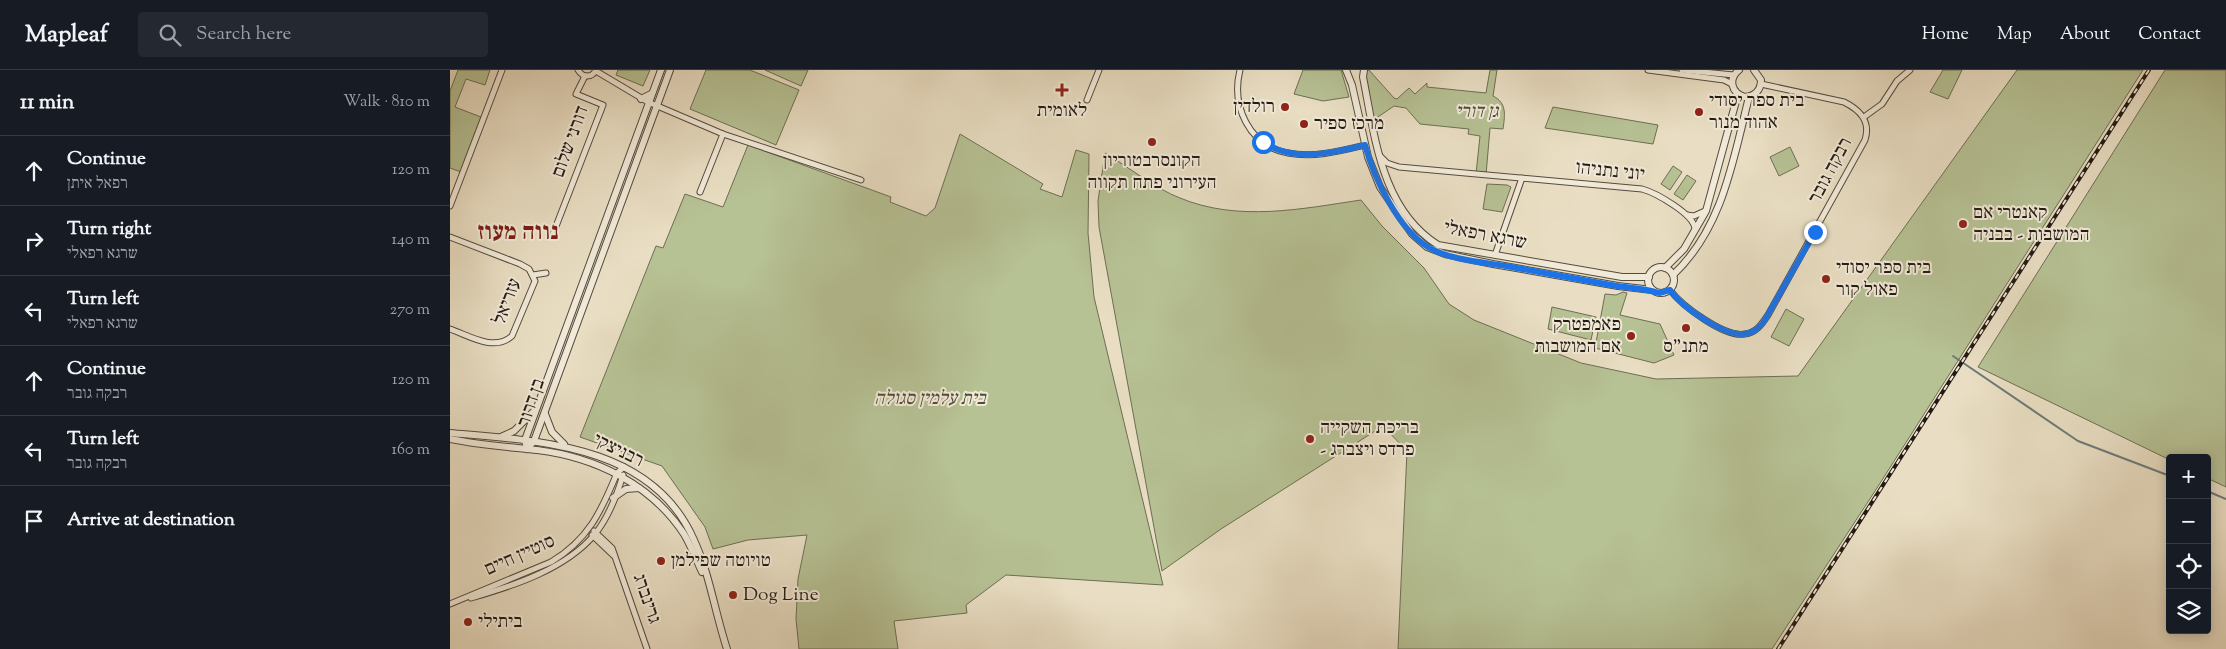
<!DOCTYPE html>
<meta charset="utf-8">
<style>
:root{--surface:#171b24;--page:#242831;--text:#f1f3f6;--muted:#9ea1a6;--line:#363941}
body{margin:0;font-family:"Sorts Mill Goudy","Frank Ruhl Libre",serif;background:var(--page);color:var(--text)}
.controls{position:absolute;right:15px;bottom:15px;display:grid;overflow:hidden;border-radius:5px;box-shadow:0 2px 12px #0003}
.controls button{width:45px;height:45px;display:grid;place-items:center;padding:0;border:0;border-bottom:1px solid var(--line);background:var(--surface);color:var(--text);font:25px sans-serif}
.stop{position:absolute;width:15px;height:15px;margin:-11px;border:4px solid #1a73e8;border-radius:50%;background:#fff}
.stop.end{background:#1a73e8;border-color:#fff;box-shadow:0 1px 5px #0008}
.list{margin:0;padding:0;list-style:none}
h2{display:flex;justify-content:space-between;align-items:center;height:65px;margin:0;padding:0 20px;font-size:21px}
h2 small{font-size:16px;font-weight:400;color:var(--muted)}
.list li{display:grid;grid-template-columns:32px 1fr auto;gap:15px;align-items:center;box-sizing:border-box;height:70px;padding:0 20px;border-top:1px solid var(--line)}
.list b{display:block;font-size:19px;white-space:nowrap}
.list p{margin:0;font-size:16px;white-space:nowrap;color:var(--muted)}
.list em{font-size:16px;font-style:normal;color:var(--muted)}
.icon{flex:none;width:28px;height:28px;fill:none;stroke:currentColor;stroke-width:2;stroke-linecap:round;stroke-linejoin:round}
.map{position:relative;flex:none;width:1776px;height:579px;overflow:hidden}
header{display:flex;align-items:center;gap:30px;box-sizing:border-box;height:70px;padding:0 25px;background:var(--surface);border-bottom:1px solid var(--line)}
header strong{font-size:24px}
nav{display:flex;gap:28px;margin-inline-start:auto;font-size:18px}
.search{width:350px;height:45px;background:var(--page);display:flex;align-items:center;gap:12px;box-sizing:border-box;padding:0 18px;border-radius:5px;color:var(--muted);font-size:19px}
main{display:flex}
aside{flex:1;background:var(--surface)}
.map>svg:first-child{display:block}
.green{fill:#b6c194;stroke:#6d6e54}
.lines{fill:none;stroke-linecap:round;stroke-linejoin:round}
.stream{stroke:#6d797a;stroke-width:2}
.minor-casing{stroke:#554b3f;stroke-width:7}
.tertiary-casing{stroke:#554b3f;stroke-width:8}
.minor{stroke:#f1ead8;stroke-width:5}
.tertiary{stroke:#f1ead8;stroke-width:6}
.rail-casing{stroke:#241a13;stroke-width:4}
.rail{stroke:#f1ead8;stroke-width:2;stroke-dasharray:5.5;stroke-linecap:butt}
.route{stroke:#1a73e8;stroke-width:6}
.poi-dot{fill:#8f2418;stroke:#f1ead8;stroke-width:2}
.labels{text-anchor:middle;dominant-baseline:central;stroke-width:4;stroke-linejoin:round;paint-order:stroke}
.poi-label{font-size:19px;fill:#241a13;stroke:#f1ead8;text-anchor:start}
.park-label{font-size:19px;font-style:italic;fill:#504c3a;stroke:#f1ead8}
.street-label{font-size:19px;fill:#241a13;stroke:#f1ead8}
.district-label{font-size:24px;font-weight:bold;fill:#7a1f14;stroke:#f1ead8}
</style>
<header>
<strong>Mapleaf</strong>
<div class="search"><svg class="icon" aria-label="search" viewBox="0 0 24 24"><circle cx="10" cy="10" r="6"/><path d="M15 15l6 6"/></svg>Search here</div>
<nav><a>Home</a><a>Map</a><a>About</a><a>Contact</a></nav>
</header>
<main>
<aside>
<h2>11 min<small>Walk · 810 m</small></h2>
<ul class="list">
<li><svg class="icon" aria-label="ahead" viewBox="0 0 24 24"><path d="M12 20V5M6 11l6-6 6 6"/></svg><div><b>Continue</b><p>רפאל איתן</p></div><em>120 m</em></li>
<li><svg class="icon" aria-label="right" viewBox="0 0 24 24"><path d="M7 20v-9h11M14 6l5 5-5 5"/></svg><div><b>Turn right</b><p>שרגא רפאלי</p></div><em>140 m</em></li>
<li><svg class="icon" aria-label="left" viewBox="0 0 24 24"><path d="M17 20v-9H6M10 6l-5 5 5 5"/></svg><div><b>Turn left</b><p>שרגא רפאלי</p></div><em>270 m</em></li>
<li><svg class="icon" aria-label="ahead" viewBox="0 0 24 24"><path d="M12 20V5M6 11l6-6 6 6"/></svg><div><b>Continue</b><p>רבקה גובר</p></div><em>120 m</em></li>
<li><svg class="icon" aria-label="left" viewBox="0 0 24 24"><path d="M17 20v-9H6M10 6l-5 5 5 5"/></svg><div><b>Turn left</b><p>רבקה גובר</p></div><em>160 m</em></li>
<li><svg class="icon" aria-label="arrive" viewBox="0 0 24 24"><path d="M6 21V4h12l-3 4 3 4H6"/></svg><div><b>Arrive at destination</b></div></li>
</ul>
</aside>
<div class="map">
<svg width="1776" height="579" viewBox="0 0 1776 579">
<rect width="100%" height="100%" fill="#e9dec3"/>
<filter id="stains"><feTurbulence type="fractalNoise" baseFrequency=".004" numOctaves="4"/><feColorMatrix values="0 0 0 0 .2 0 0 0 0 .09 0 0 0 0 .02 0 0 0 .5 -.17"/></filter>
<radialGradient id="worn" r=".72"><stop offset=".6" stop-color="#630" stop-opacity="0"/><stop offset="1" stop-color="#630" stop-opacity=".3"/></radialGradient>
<g class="green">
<path d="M 8,0 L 40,0 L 35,15 L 16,9 L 5,37 L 31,47 L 11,102 L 0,98 L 0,21 Z"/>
<path d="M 168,0 L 200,0 L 193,16 L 166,5 Z"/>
<path d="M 256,0 L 300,0 L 349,20 L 326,75 L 240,39 Z"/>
<path d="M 315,0 L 358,0 L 351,16 Z"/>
<path d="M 853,0 L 891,0 L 899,27 L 873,31 L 844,24 Z"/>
<path d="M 914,0 L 919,0 L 944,28 L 947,29 L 959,18 L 965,24 L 977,13 L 977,17 L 1036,23 L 1040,0 L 1047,0 L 1043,26 C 1057,33 1055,45 1053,59 L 1040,58 L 1036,105 L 1026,104 L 1030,66 L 1018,64 L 1019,59 L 970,54 L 956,38 L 944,36 L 922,51 Z"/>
<path d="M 1493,0 L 1512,0 L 1498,29 L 1480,22 Z"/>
<path d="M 1567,0 L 1693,0 L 1427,418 L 1322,579 L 948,579 L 957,381 L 933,356 L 771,459 L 712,501 L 649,157 L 648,131 L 655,83 C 677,96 706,119 730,128 C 788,152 851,139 911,130 L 932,156 L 974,198 L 999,234 L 1024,250 L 1131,293 L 1206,309 L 1348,306 Z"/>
<path d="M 1715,0 L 1776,0 L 1776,417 L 1757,408 L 1757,388 L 1720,388 L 1720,390 L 1528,297 Z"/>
<path d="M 1103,37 L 1208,55 L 1203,74 L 1095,58 Z"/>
<path d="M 510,64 L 593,114 L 590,119 L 612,127 L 626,80 L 639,84 L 638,163 L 644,227 L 713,515 L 556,505 L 516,535 L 517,543 L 444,551 L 448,579 L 349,579 L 346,549 L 348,509 L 357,465 L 298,470 L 263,479 L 255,457 L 212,396 L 130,367 L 206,176 L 213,178 L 235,124 L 273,137 L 298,75 L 441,127 L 440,132 L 476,146 L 485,138 Z"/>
<path d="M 1340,77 L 1349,96 L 1329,106 L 1320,87 Z"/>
<path d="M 1223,96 L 1232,102 L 1220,120 L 1211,114 Z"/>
<path d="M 1237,105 L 1246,111 L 1233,130 L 1224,124 Z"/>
<path d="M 1037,114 L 1057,115 L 1061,117 L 1052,142 L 1033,139 Z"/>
<path d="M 1173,222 L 1177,223 L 1170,245 L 1210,254 L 1224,285 L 1204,293 L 1145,278 L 1155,224 L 1166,225 Z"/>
<path d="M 1102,237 L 1146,247 L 1141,270 L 1098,259 Z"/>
<path d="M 1336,239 L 1354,249 L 1339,276 L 1321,267 Z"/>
</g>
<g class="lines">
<g class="stream">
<path d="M 1503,286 L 1628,371 L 1720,406"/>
<path d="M 1757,421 L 1776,429"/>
</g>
<g class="minor-casing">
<g id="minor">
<path d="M 128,0 C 133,8 142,8 146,0"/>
<path d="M 790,0 C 781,36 799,76 838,83 C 864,88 890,81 915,75"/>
<path d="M 1198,0 L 1274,10 L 1282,14"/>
<path d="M 1232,0 L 1284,5"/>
<path d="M 146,1 L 198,32 L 273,64 L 250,122"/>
<path d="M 637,30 L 649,0"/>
<path d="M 1414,47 L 1432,34 L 1447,11 L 1460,0"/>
<path d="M 273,64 L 411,110"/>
<path d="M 930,86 L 937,93 L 949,97 L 1192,119 C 1206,123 1244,144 1245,159"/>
<path d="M 0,136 L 52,0"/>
<path d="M 1237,145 L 1244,146 L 1255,141"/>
<path d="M 103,164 L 153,35 L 126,24 L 135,6"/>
<path d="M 0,167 L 70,194 L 79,199 L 85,211 L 62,266 C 44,282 20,266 0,259"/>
<path d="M 1045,185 L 1072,108"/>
<path d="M 83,205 L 96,203"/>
<path d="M 1220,220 C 1232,236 1275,268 1295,264 C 1306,263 1312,254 1318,245 L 1415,70 C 1421,51 1410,40 1394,32 L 1311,14"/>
<path d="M 144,461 L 162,478 L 197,579"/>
<path d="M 142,465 L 163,485"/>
<path d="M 21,528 C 63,516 116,499 145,464 C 158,448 167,425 173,405"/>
<path d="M 0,534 L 101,492 C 138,470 151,442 167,403 L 174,397"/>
</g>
</g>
<g class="tertiary-casing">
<g id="tertiary">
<path d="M 896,0 L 902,15 L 918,87 L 930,117 L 962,164 L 977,177 L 995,184 L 1043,194 L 1168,216 L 1202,220"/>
<path d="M 914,0 L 913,7 C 925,67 931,139 988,175 L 1172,207 L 1199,207"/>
<path d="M 1289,0 C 1278,9 1281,23 1295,27 C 1305,26 1311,20 1311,10 L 1304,0"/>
<path d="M 191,29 L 201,24"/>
<circle cx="1211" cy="210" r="13"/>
<path d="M 1215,198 L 1234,179 L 1256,141 L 1288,24"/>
<path d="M 1223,205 C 1273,158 1283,90 1299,27"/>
<path d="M 95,344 L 102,362 L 114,374"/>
<path d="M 0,363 C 89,371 202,374 244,470 C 260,505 265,543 277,579"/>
<path d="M 51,367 L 64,361 L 84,341"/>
<path d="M 0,369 C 29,375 58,377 87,380 C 145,387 201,414 234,464 C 241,476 246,489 252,502"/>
<path d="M 77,379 L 84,371 L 220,0"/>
<path d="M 77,379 L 75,370 L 211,0"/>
<path d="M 163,428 L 176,419 L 189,418"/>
</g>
</g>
<use href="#minor" class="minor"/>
<use href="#tertiary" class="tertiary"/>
<g class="rail-casing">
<path id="rail" d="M 1328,579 L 1699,0"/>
</g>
<use href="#rail" class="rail"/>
</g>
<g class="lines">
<path class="route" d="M 813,72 C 844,93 882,83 915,75 C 924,108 948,159 978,177 C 1000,190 1031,192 1056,196 C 1091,202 1126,209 1161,215 C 1177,218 1193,218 1209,223 L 1220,220 C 1231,236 1273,266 1293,264 C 1302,264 1307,259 1313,253 L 1365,162"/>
</g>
<g class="poi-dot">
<path d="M609.5 12.5h5v5h5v5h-5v5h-5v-5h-5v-5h5z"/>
<circle cx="835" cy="37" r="5"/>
<circle cx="1249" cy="42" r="5"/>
<circle cx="854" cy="54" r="5"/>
<circle cx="702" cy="72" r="5"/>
<circle cx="1513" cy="154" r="5"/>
<circle cx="1376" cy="209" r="5"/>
<circle cx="1236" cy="258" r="5"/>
<circle cx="1181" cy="266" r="5"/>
<circle cx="860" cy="369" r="5"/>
<circle cx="211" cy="491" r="5"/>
<circle cx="283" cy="525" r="5"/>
<circle cx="18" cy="552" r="5"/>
</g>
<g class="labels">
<g class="poi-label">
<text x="1259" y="31">בית ספר יסודי<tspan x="1259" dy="22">אהוד מנור</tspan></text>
<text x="825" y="37" text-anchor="end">רולדין</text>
<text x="612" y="41" text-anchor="middle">לאומית</text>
<text x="864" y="54">מרכז ספיר</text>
<text x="702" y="91" text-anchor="middle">הקונסרבטוריון<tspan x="702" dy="22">העירוני פתח תקווה</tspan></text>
<text x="1523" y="143">קאנטרי אם<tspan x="1523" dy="22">המושבות - בבניה</tspan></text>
<text x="1386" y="198">בית ספר יסודי<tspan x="1386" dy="22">פאול קור</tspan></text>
<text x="1171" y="255" text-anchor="end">פאמפטרק<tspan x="1171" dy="22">אם המושבות</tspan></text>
<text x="1236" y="277" text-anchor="middle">מתנ"ס</text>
<text x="870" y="358">בריכת השקייה<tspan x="870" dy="22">- פרדס ויצברג</tspan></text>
<text x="221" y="491">טויוטה שפילמן</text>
<text x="293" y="525">Dog Line</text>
<text x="28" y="552">ביתילי</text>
</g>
<g class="park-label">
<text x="1027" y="42">גן דורי</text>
<text x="480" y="329">בית עלמין סגולה</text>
</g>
<g class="street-label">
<text transform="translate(121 72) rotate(-70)">דורני שלום</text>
<text transform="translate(1381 101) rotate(-62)">רבקה גובר</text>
<text transform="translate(1160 102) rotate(6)">יוני נתניהו</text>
<text transform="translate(1035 166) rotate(11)">שרגא רפאלי</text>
<text transform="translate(58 232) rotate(-69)">עזריאל</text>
<text transform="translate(82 333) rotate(-71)">בן דרור</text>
<text transform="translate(168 381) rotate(26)">רבניצקי</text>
<text transform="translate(70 486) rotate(-24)">סוטיין חיים</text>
<text transform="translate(196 529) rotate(71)">גרינברג</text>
</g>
<g class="district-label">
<text x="68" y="163">נווה מעוז</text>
</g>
</g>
<rect width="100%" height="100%" filter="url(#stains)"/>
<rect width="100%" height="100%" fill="url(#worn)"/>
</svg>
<div class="controls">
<button>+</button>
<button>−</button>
<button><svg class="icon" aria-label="locate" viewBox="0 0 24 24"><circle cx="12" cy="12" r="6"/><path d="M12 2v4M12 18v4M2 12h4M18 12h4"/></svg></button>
<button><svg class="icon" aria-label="layers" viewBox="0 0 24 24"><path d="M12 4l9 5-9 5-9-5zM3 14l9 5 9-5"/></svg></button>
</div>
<div class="stop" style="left:813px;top:72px"></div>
<div class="stop end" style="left:1365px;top:162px"></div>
</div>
</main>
